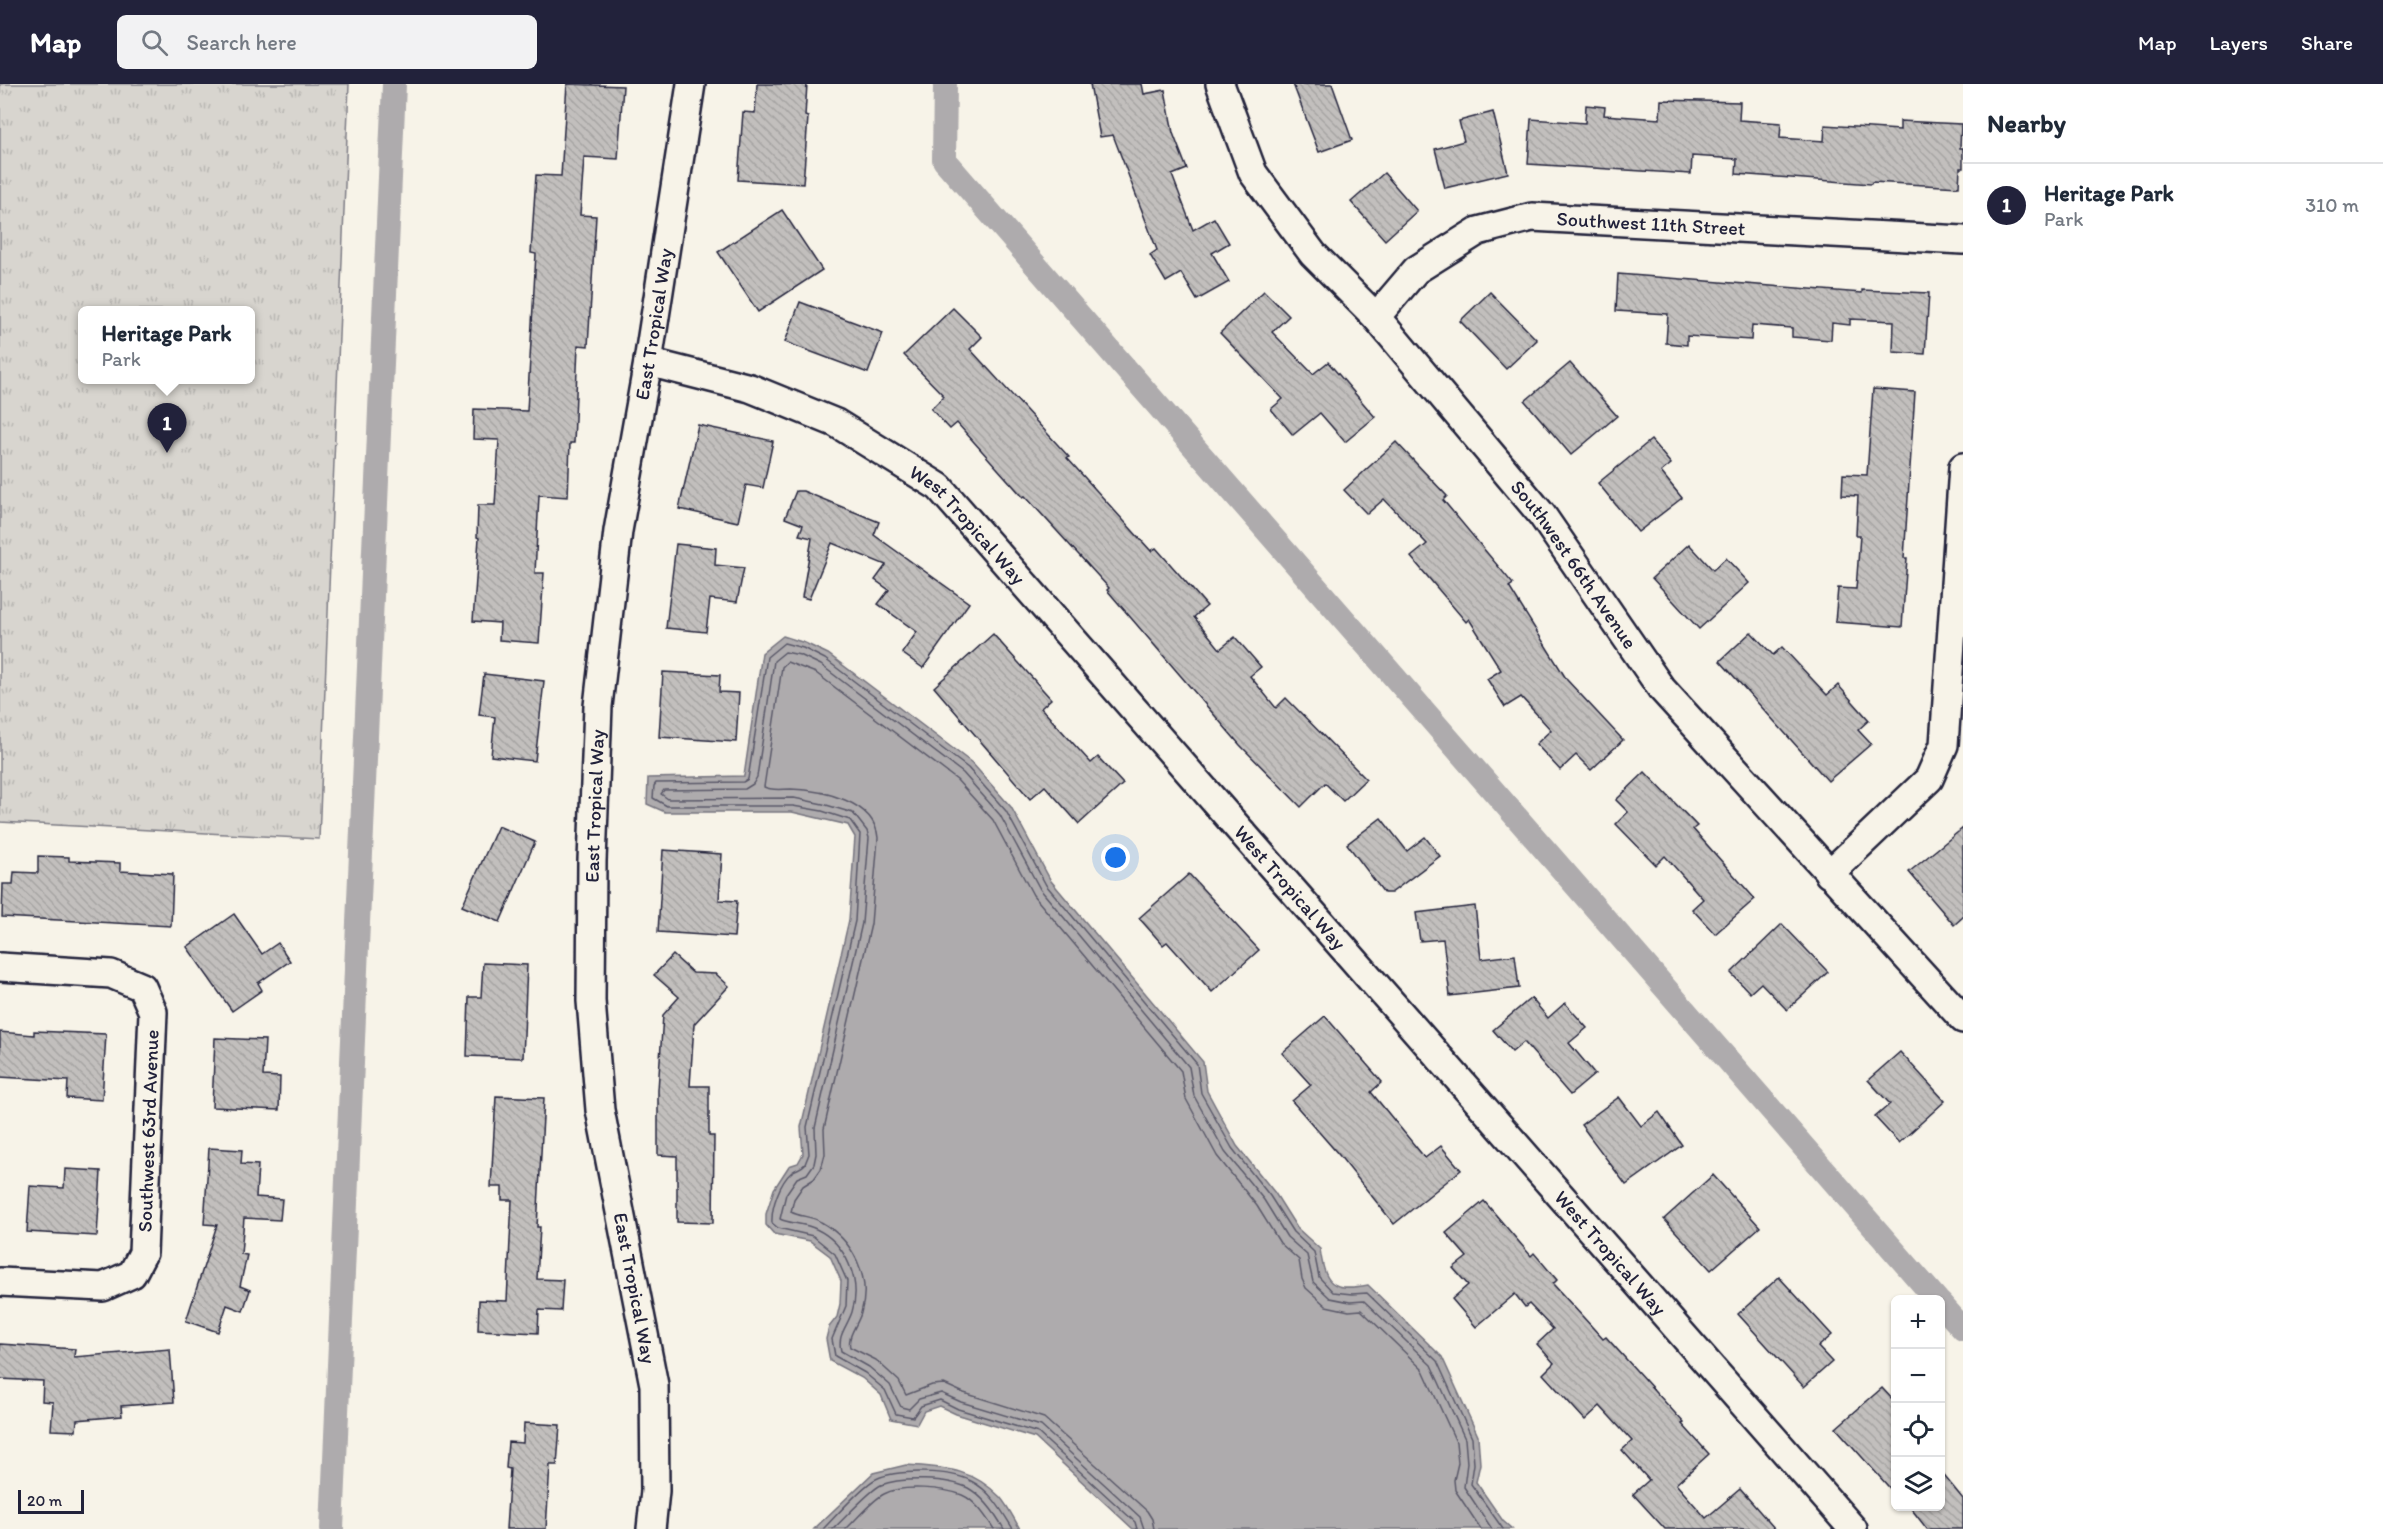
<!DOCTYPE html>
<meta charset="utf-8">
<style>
:root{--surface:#fff;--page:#f2f2f3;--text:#1f2937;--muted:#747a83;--line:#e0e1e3;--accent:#22223b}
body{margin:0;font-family:Itim,sans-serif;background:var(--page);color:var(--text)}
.controls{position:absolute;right:18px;bottom:18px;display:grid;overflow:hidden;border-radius:9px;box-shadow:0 2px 4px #0004}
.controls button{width:54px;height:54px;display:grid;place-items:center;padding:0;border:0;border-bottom:2px solid var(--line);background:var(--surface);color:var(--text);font:30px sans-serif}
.scale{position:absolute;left:18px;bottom:15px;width:66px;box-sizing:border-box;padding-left:6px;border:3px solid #22223b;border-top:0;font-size:16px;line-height:21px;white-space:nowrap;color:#22223b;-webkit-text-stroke:4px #f7f3e8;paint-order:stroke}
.you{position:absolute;left:1116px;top:774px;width:21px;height:21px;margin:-15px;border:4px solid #fff;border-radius:50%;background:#1a73e8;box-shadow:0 0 0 9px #1a73e833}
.badge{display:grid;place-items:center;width:39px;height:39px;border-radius:50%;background:var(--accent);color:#fff;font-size:20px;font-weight:700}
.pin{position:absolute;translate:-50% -50px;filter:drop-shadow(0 2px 3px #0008)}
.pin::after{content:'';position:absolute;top:32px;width:21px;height:18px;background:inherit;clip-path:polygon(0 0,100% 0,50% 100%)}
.popup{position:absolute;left:78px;top:222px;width:177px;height:78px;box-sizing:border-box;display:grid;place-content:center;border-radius:9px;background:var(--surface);filter:drop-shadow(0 2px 4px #0005);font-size:20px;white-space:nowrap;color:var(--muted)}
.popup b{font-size:22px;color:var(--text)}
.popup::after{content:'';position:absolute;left:50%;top:100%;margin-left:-12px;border:12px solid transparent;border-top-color:var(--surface)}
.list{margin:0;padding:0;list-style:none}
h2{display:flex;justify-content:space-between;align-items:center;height:78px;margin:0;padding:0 24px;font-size:26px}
h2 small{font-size:20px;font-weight:400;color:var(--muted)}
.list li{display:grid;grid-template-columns:39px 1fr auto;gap:18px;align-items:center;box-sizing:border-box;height:84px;padding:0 24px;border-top:2px solid var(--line)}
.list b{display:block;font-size:22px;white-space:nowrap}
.list p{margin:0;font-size:20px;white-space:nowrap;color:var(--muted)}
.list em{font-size:20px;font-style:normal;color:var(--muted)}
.icon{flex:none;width:33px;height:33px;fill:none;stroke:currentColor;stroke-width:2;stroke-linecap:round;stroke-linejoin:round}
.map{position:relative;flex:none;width:1963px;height:1445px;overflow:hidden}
header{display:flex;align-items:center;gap:36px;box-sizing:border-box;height:84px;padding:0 30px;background:var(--accent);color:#fff}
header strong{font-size:28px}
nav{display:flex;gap:33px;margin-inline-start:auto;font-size:21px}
.search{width:420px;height:54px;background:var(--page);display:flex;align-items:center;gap:15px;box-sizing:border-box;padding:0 21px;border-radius:9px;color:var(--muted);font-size:22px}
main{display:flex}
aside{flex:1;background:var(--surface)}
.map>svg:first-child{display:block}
.park{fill:url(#park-tufts);stroke:#7d7c85;stroke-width:1.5;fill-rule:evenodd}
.water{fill:#aeabad;stroke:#76747f;stroke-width:1.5}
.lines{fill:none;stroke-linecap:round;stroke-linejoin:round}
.shore{stroke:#5a5969;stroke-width:1.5}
.canal{stroke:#aeabad;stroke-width:24}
.building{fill:url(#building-back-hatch);stroke:#22223b;stroke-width:1.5}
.street-casing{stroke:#22223b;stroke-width:32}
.street{stroke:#f7f3e8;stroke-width:27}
.labels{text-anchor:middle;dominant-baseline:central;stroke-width:6;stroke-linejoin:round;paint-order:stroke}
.street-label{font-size:20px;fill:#22223b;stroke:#f7f3e8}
</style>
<header>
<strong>Map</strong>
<div class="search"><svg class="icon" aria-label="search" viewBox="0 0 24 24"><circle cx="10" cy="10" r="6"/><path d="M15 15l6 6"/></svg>Search here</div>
<nav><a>Map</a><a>Layers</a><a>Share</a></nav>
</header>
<main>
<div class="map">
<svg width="1963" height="1445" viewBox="0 0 1963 1445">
<defs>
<pattern id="park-tufts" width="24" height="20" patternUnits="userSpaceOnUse" patternTransform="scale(1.5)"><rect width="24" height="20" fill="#d8d5cf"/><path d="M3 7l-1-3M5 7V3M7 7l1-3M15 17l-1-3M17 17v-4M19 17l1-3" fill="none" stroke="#b9b7b3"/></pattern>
<pattern id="building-back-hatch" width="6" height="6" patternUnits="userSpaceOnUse" patternTransform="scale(1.5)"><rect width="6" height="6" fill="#c2bfbd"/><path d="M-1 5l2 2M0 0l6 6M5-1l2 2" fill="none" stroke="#a6a4a3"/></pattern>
</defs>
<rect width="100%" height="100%" fill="#f7f3e8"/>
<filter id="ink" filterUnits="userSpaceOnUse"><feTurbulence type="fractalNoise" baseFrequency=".0167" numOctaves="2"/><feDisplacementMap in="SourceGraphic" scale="12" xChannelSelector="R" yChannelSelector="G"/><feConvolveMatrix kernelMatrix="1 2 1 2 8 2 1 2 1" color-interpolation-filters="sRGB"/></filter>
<g filter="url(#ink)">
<path class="park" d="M 0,0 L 349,0 L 319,755 L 0,738 ZM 83,226 L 251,226 L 251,296 L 83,296 Z"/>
<g class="water">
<path d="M 783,552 L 805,559 L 828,570 L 972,679 L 1011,723 L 1051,797 L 1203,978 L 1207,1007 L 1237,1062 L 1275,1109 L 1297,1144 L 1320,1165 C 1325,1200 1331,1208 1368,1201 L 1442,1273 L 1478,1352 L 1480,1380 L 1476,1398 L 1503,1437 L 1512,1445 L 1133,1445 L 1035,1354 L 956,1330 L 939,1322 L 924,1327 L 917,1340 L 891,1335 L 881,1311 L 862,1294 L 830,1277 L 826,1255 L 829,1243 L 837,1233 L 840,1220 L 841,1197 L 830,1172 L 810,1157 L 774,1150 L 766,1141 L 766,1130 L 774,1105 L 789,1082 L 798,1079 L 803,1070 L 801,1043 L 849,836 L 855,753 L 848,741 L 792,728 L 665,728 L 647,720 L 648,694 L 744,692 L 762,569 Z"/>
<path d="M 906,1381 C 945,1384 972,1384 1000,1413 C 1008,1422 1014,1435 1020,1445 L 814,1445 L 873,1389 Z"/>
</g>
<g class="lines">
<g class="shore">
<path d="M 823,1445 C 834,1434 864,1400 876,1395 C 897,1385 951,1386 971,1397 C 991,1407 1002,1427 1013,1445"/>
<path d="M 833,1445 C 844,1435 870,1406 881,1401 C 901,1393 948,1394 968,1404 C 984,1413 995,1429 1004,1445"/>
<path d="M 846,1445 C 857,1435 872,1416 884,1410 C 902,1400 944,1404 962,1411 C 976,1417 986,1433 994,1445"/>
<path d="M 1137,1445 L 1135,1438 L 1038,1349 L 958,1325 L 940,1316 L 921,1322 L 913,1333 L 896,1330 L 885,1306 L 865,1289 L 835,1272 L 832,1255 L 846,1222 L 847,1197 L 835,1170 L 813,1152 L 778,1144 L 772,1139 C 771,1123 780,1098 792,1088 C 797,1084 801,1085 805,1080 L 809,1070 L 807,1043 L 855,837 L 860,750 L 850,736 L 822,727 L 793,722 L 667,722 L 653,714 L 654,702 L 656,699 L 743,698 L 748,695 L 767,573 L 784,559 L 803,564 L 825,575 L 968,684 L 1006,727 L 1046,801 L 1197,980 L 1201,1009 L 1232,1064 L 1270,1112 L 1293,1148 L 1314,1168 L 1319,1193 L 1333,1208 L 1352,1210 L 1367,1209 L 1437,1277 L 1472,1354 L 1474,1380 L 1471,1400 L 1503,1445"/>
<path d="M 1144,1445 L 1140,1433 L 1041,1342 L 961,1318 L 941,1309 L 919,1315 L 909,1325 L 901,1323 L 890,1301 L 869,1283 L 841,1267 C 837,1251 847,1243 852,1228 C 862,1197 846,1159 816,1145 C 805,1139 790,1140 780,1135 L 786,1110 L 797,1094 L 807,1090 L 814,1080 L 816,1070 L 815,1044 L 862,839 L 869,754 L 867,747 L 853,729 L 823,720 L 794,714 L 668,715 L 661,710 L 664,706 L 745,705 L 753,700 L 757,693 L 774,577 L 785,568 L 800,571 L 821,581 L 963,689 L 1000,731 L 1040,805 L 1189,983 L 1194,1012 L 1225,1068 L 1264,1116 L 1287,1153 L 1307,1171 L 1313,1198 L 1330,1214 L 1350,1218 L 1364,1217 L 1431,1281 L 1465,1355 L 1467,1379 L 1464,1403 L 1492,1445"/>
<path d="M 1154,1445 L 1152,1435 L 1147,1427 L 1044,1334 L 964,1309 L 944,1300 L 932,1301 L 906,1311 L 899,1297 L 876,1276 L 850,1263 C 847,1252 858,1240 861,1229 C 872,1193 853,1156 821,1138 C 812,1132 800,1133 791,1128 L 794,1115 L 803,1102 L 814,1095 L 821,1085 L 825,1070 L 824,1045 L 871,840 L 878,754 C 875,717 822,706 791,705 C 782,705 772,707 764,703 L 782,583 L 787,578 L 816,589 L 957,696 L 993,736 L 1033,811 L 1181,987 L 1186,1015 L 1217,1072 L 1257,1122 L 1280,1159 L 1299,1176 L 1302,1195 L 1306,1204 L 1326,1222 L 1349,1227 L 1361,1226 L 1423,1286 L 1456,1358 L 1458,1379 L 1454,1396 L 1455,1406 L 1481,1445"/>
</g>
<g class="canal">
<path d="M 945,0 L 944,76 L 1937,1216"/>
<path d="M 1940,1219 L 1963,1245"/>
<path d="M 332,1445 L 394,0"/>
</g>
</g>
<g class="building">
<path d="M 567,0 L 623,2 L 618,75 L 584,73 L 580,131 L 596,132 L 588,262 L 578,261 L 574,359 L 570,359 L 568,413 L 539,411 L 535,489 L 544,489 L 539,559 L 499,556 L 500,539 L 473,537 L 479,454 L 477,453 L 478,421 L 495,421 L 499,356 L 473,355 L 474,325 L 527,327 L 536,170 L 531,169 L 536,91 L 561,92 Z"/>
<path d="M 757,0 L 807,0 L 805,32 L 808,33 L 803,100 L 738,96 L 743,28 L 755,29 Z"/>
<path d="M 1090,0 L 1142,0 L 1144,10 L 1165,6 L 1173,49 L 1187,85 L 1172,91 L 1193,146 L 1214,134 L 1229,159 L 1212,169 L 1229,198 L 1197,216 L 1181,189 L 1166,198 L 1150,171 L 1157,166 L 1113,51 L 1100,53 Z"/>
<path d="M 1293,0 L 1332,0 L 1352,56 L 1319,68 Z"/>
<path d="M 1661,16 L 1740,18 L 1739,36 L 1781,39 L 1780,54 L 1824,57 L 1825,41 L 1900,46 L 1900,37 L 1961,40 L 1960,64 L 1963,64 L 1963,84 L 1960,84 L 1959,103 L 1872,98 L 1871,100 L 1736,90 L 1737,75 L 1692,72 L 1691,90 L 1528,80 L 1531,35 L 1585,39 L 1586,21 L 1605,23 L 1604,31 L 1660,35 Z"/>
<path d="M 1493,28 L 1508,89 L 1445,104 L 1435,65 L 1464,57 L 1459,37 Z"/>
<path d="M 1384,89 L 1417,127 L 1385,156 L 1351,118 Z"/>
<path d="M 782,126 L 822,186 L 758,228 L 718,168 Z"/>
<path d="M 1618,190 L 1862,209 L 1862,206 L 1929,209 L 1925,270 L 1893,268 L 1894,237 L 1850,235 L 1850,241 L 1832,239 L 1831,256 L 1792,253 L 1792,244 L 1752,241 L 1751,256 L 1687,252 L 1687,261 L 1666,259 L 1668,230 L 1616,227 Z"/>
<path d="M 1264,207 L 1289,232 L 1272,248 L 1313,290 L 1328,278 L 1375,333 L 1345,358 L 1320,329 L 1293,351 L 1271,325 L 1283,315 L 1220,249 Z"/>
<path d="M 1490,208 L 1537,256 L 1506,285 L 1460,237 Z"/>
<path d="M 800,218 L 883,249 L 868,289 L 785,258 Z"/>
<path d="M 953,224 L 982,253 L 970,265 L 1069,373 L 1067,374 L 1151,467 L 1156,464 L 1207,522 L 1194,533 L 1220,565 L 1235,553 L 1261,583 L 1250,592 L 1276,624 L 1286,614 L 1366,695 L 1343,717 L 1325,699 L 1301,723 L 1240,661 L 1107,506 L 1109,504 L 1025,412 L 1023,413 L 957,339 L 950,345 L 931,325 L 944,312 L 904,271 Z"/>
<path d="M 1570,279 L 1617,332 L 1571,371 L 1525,317 Z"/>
<path d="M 1873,305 L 1915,308 L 1904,474 L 1907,474 L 1902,543 L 1835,538 L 1838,504 L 1856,505 L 1860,451 L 1856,451 L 1858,412 L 1842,411 L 1843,390 L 1867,391 Z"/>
<path d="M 698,341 L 773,357 L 763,404 L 746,401 L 738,438 L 679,425 Z"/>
<path d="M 1651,356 L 1671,380 L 1661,388 L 1682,414 L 1638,448 L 1598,399 Z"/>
<path d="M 1396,358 L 1447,412 L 1443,416 L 1513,500 L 1509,503 L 1567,596 L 1623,656 L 1591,686 L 1576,671 L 1560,686 L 1536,660 L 1551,646 L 1521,613 L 1505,623 L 1487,595 L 1501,586 L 1469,535 L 1466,538 L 1411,473 L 1427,460 L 1384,415 L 1367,430 L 1344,406 Z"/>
<path d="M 796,407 L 803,407 L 879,438 L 874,451 L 969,519 L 923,584 L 902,569 L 917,548 L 878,520 L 889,506 L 875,496 L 886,481 L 832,459 L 809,515 L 802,513 L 812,454 L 799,451 L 803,441 L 785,434 Z"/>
<path d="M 676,460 L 716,464 L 715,481 L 744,484 L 737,518 L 710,515 L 706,548 L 666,544 Z"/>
<path d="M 1689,460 L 1713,486 L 1726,474 L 1749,499 L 1699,545 L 1652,494 Z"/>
<path d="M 1751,548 L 1773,571 L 1782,563 L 1827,611 L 1838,601 L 1869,636 L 1858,646 L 1871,660 L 1828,697 L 1720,577 Z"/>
<path d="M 993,550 L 1051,615 L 1041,624 L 1091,679 L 1098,673 L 1123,700 L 1079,740 L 1045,702 L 1030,715 L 934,603 Z"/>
<path d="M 663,588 L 720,591 L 719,608 L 739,609 L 736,658 L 659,653 Z"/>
<path d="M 484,590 L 544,597 L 535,677 L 491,672 L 495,633 L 479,631 Z"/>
<path d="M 1645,688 L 1697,742 L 1693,745 L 1755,815 L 1715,850 L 1692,825 L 1703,815 L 1665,772 L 1656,781 L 1616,740 L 1628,728 L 1616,716 Z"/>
<path d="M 1381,734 L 1407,767 L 1425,753 L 1440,772 L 1391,809 L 1384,809 L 1347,760 Z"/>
<path d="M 498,742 L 535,758 L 500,838 L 462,822 Z"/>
<path d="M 1963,744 L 1963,833 L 1954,841 L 1909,788 Z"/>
<path d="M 663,766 L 722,770 L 719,816 L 737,817 L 734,853 L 658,848 Z"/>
<path d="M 38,772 L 69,773 L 69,777 L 120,779 L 120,787 L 173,790 L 171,842 L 2,833 L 3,800 L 13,800 L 14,788 L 38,789 Z"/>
<path d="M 1189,790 L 1259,866 L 1212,908 L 1167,858 L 1163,861 L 1139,834 Z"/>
<path d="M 1475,822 L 1481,875 L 1515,871 L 1519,904 L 1450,912 L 1443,855 L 1420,857 L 1416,829 Z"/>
<path d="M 234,830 L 262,870 L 278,859 L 290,877 L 258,899 L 262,906 L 232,927 L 187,863 Z"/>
<path d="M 1782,840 L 1828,888 L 1787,926 L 1761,899 L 1750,909 L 1731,889 Z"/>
<path d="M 673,871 L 693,889 L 716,890 L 729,902 L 694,940 L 690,1002 L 709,1002 L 709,1052 L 714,1052 L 713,1139 L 677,1138 L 677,1072 L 658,1071 L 658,1006 L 663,931 L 679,913 L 654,891 Z"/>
<path d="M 483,879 L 527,881 L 523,974 L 467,972 L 469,913 L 481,913 Z"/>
<path d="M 1531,914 L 1548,934 L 1565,919 L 1587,944 L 1569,959 L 1595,990 L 1570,1011 L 1524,958 L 1512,968 L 1493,946 Z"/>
<path d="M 1325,932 L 1382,998 L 1371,1008 L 1425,1074 L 1441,1062 L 1461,1086 L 1394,1140 L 1339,1071 L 1292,1017 L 1311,1001 L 1282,969 Z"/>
<path d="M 34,947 L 106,950 L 102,1016 L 67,1014 L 68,997 L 0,993 L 0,948 L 34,951 Z"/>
<path d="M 215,954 L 265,956 L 263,992 L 280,993 L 279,1026 L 212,1023 Z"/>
<path d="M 1900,968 L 1945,1017 L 1899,1059 L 1875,1033 L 1890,1020 L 1868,996 Z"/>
<path d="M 496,1012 L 544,1014 L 537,1143 L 540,1143 L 537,1195 L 563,1196 L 561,1227 L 539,1226 L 538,1249 L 478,1246 L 479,1216 L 507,1217 L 512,1116 L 502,1116 L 502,1103 L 491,1103 Z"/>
<path d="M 1619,1013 L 1641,1042 L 1659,1028 L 1682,1061 L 1626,1101 L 1581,1041 Z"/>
<path d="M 209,1064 L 242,1066 L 241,1080 L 258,1081 L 256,1113 L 282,1115 L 280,1136 L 244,1134 L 241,1170 L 247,1171 L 240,1202 L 250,1206 L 243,1227 L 227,1221 L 218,1248 L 186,1237 L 217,1141 L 204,1140 Z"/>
<path d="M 65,1085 L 101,1087 L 97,1152 L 27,1148 L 30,1102 L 64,1104 Z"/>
<path d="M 1713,1091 L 1760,1143 L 1711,1186 L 1664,1135 Z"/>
<path d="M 1484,1117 L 1531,1172 L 1534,1169 L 1557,1196 L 1553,1200 L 1603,1255 L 1606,1253 L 1684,1339 L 1682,1340 L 1709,1370 L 1676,1400 L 1706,1434 L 1740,1405 L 1775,1445 L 1665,1445 L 1633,1410 L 1649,1396 L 1622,1366 L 1632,1357 L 1600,1322 L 1585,1336 L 1543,1290 L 1554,1279 L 1537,1260 L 1553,1245 L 1529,1220 L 1525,1223 L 1515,1210 L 1476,1243 L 1452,1215 L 1468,1201 L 1453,1184 L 1467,1173 L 1446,1149 Z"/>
<path d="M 1779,1193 L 1832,1251 L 1818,1263 L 1832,1278 L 1804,1303 L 1738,1230 Z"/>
<path d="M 0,1260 L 75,1265 L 74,1273 L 170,1265 L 174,1318 L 121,1322 L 122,1332 L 77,1336 L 76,1347 L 51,1346 L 53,1318 L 42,1317 L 43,1297 L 0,1295 Z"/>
<path d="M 1882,1304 L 1896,1319 L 1896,1411 L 1836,1344 Z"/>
<path d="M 524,1339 L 560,1341 L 557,1381 L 550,1381 L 546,1445 L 506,1445 L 510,1385 L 506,1384 L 508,1358 L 523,1359 Z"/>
<path d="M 1941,1388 L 1963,1415 L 1963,1445 L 1927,1445 L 1909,1422 L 1941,1422 Z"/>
</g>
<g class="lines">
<g class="street-casing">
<g id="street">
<path id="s1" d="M 1220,0 L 1253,89 L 1313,170 L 1376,233 L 1542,431 L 1661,604 L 1963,935"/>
<path id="s2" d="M 1376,233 L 1416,186 L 1478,147 L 1532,133 L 1963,156"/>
<path id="s3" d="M 648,278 L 750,304 L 836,339 L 939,403 L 1853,1445"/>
<path d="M 1829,790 L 1929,695 L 1944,661 L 1963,383"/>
<path d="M 0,883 L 111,890 L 142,903 L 153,928 L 143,1169 L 132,1190 L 103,1203 L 0,1198"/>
<path id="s4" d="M 651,1445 L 655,1407 L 654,1301 L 600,1026 L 591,917 L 592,777 L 598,622 L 618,447 L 648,278 L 691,0"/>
</g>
</g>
<use href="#street" class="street"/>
</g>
</g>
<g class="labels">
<g class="street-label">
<text stroke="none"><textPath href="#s2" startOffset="310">Southwest 11th Street</textPath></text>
<text stroke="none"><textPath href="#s4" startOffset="1215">East Tropical Way</textPath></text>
<text stroke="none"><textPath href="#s3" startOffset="366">West Tropical Way</textPath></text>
<text stroke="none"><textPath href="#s1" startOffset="602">Southwest 66th Avenue</textPath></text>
<text stroke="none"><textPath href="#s4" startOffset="729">East Tropical Way</textPath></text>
<text stroke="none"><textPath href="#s3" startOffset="852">West Tropical Way</textPath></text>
<text transform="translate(148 1047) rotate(-88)">Southwest 63rd Avenue</text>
<text stroke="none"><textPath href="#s3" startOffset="1338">West Tropical Way</textPath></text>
<text transform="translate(635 1204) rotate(79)">East Tropical Way</text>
</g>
</g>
</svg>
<div class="controls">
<button>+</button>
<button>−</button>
<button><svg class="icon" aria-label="locate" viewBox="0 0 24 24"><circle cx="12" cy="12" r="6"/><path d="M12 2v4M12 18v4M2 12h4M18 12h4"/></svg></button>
<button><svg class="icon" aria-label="layers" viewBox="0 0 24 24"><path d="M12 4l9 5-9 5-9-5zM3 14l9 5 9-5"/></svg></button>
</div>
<div class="scale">20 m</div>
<div class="you"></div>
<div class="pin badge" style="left:167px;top:369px">1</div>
<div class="popup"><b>Heritage Park</b>Park</div>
</div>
<aside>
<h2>Nearby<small></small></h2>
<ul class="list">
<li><span class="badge">1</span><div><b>Heritage Park</b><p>Park</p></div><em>310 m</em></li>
</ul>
</aside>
</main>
